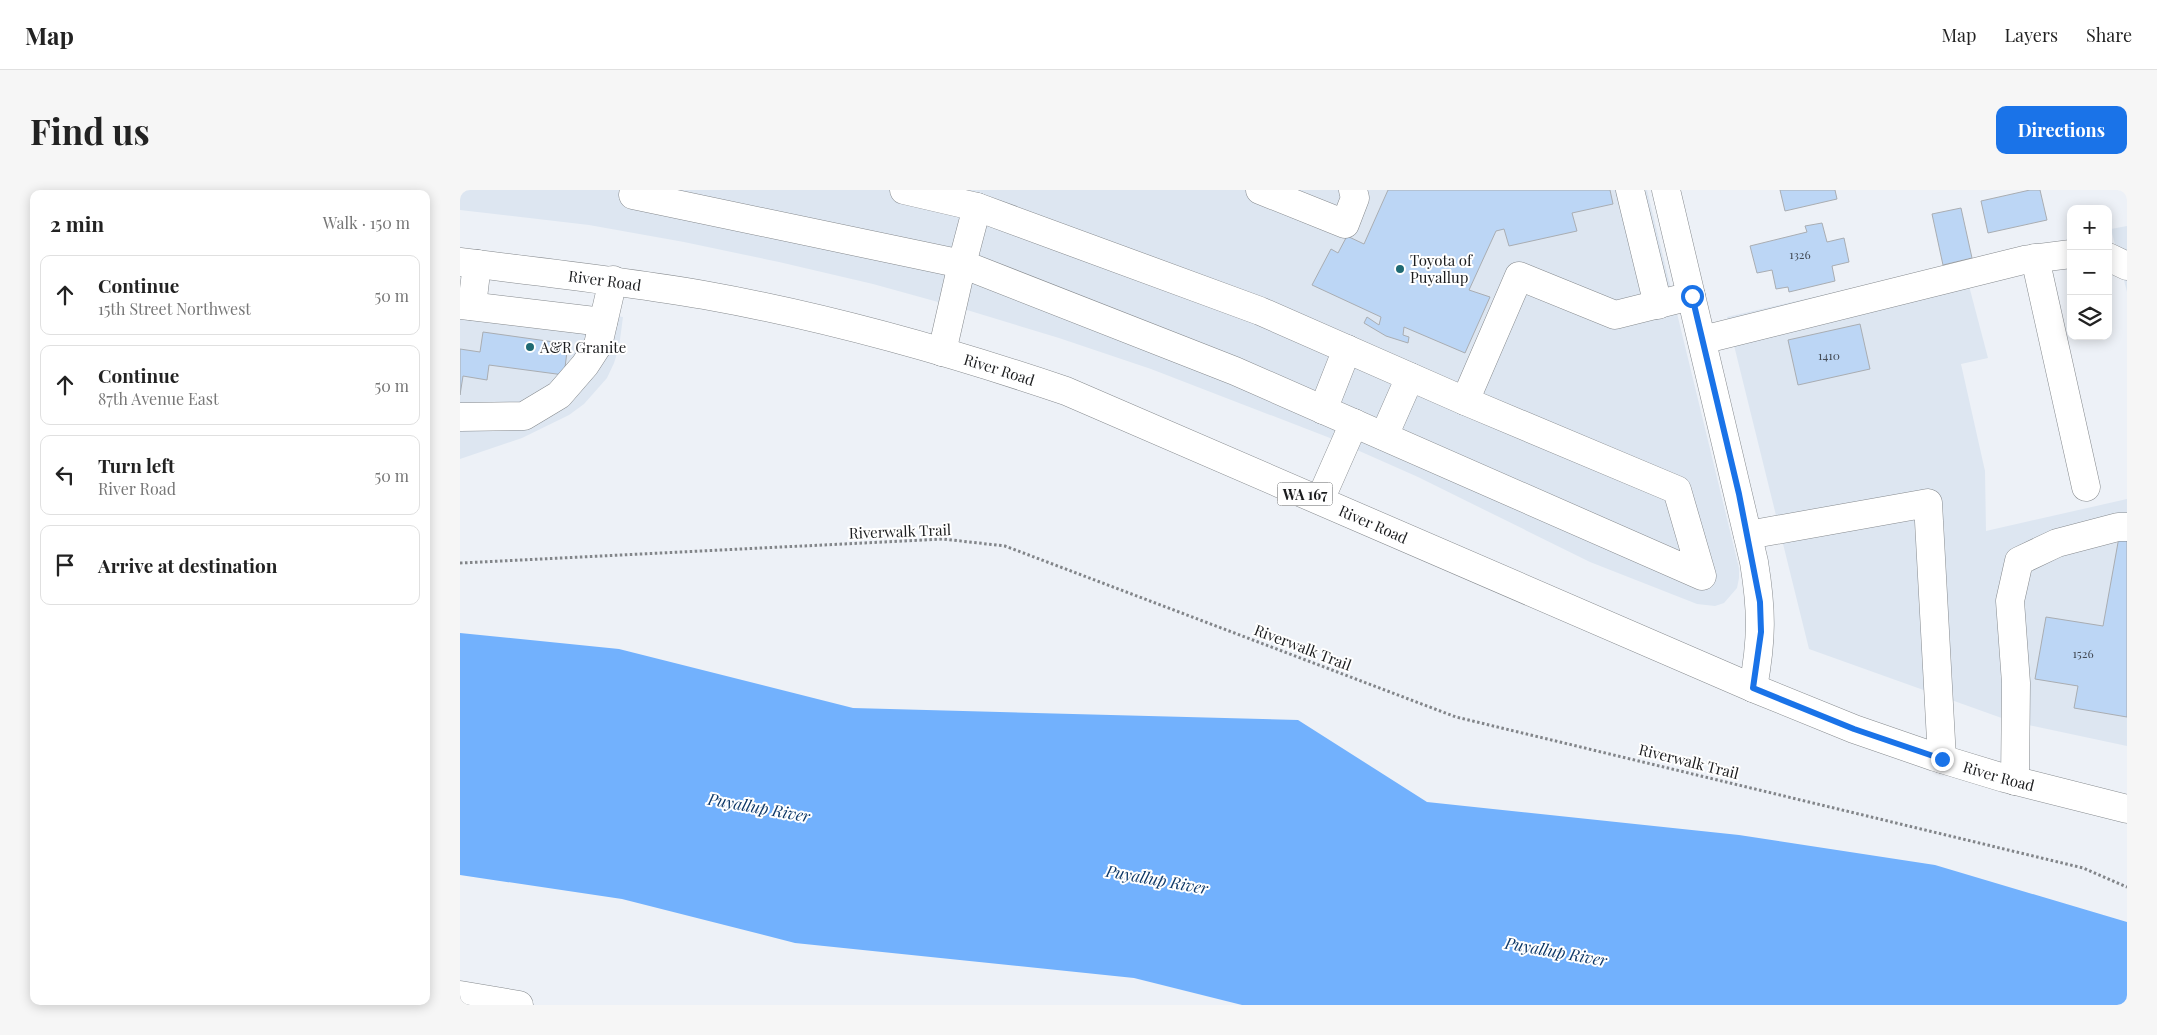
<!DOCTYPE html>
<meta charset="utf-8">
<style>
:root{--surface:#fff;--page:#f6f6f6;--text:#222;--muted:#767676;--line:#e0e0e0;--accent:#1a73e8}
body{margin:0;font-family:"Playfair Display",serif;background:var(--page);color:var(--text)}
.controls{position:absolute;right:15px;top:15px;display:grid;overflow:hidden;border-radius:10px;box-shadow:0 2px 12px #0003}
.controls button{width:45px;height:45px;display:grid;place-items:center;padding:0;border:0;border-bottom:1px solid var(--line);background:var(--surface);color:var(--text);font:25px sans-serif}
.stop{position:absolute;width:15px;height:15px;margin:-11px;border:4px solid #1a73e8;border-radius:50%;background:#fff}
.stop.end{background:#1a73e8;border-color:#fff;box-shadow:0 1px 5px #0008}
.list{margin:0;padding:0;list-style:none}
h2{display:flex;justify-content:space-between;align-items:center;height:65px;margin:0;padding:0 20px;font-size:21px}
h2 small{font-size:16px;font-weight:400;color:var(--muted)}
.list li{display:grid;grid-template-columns:32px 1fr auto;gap:15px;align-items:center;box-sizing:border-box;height:80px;margin:0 10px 10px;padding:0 10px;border:1px solid var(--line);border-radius:10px}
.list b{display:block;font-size:19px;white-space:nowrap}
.list p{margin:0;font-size:16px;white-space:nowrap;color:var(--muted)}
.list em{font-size:16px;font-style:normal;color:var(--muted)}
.icon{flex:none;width:28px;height:28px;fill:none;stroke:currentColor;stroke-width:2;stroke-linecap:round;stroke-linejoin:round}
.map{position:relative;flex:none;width:1667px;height:815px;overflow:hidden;border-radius:10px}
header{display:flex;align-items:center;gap:30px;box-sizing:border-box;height:70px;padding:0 25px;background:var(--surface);border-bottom:1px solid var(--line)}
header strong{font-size:24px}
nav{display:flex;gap:28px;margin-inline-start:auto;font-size:18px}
.intro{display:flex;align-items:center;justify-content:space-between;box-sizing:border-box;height:120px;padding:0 30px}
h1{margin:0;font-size:35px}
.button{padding:12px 22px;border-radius:10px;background:var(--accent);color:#fff;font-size:18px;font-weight:700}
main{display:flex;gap:30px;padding:0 30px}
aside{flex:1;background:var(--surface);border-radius:10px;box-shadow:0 2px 12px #0003}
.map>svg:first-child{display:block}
.built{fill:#dde6f1}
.water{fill:#72b1fd}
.building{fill:#bcd6f5;stroke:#a9adb2}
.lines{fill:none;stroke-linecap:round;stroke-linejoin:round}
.minor-casing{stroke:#868a8e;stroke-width:29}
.major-casing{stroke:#868a8e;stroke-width:29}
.path{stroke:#828589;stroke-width:3;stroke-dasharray:2.5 2.5;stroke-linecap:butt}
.minor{stroke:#fff;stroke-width:28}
.major{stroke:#fff;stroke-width:28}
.route{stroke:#1a73e8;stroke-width:6}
.poi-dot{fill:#1f6a73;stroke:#fff;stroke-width:2}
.labels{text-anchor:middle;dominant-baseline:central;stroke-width:4;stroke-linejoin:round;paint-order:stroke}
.number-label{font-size:12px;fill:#434a54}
.shield{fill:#fff;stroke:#5f6062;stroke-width:1}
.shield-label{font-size:14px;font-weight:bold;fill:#1b1c1e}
.poi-label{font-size:15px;fill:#1b1c1e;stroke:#fff;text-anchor:start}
.street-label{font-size:15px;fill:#1b1c1e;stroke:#fff}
.water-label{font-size:16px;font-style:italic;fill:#0e3969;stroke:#fff}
</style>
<header>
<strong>Map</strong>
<nav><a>Map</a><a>Layers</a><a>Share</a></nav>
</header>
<div class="intro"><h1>Find us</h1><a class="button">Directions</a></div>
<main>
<aside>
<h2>2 min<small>Walk · 150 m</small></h2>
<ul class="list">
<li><svg class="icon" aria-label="ahead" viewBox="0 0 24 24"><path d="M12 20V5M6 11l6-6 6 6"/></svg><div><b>Continue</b><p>15th Street Northwest</p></div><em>50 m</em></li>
<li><svg class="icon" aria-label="ahead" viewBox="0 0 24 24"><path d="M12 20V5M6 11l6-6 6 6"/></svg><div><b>Continue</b><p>87th Avenue East</p></div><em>50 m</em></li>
<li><svg class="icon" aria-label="left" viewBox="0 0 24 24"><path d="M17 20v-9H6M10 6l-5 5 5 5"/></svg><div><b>Turn left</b><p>River Road</p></div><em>50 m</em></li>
<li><svg class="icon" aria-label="arrive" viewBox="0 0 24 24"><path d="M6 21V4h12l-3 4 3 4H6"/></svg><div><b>Arrive at destination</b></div></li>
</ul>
</aside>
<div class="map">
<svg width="1667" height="815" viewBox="0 0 1667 815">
<rect width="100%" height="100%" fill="#edf1f7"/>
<g class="built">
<path d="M 0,0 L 1187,0 L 1279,378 L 1279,388 L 1277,398 L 1264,413 L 1255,416 L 1237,414 L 1130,372 L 958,287 L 870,248 L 691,179 L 599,148 L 507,120 L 413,94 L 319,72 L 224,52 L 129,35 L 0,20 Z"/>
<path d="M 1667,36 L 1667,102 L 1651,39 Z"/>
<path d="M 1503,73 L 1528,168 L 1501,174 L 1525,281 L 1526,341 L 1667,309 L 1667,556 L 1550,531 L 1349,459 L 1267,127 Z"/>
<path d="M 0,107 L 163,127 L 159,157 L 154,173 L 147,188 L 124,214 L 109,225 L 62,248 L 0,269 Z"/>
</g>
<path class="water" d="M 0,443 L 159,459 L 393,518 L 838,530 L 967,612 L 1279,645 L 1475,675 L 1667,732 L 1667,815 L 782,815 L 674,788 L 335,753 L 162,709 L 0,685 Z"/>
<g class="building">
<path d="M 928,0 L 1150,0 L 1153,14 L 1112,23 L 1117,41 L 1049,56 L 1044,39 L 1036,41 L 1009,100 L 1030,107 L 1005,163 L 944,137 L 943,145 L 949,147 L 948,153 L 926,146 L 904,133 L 907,127 L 919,135 L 921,127 L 852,95 L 871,59 L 878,63 L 887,46 L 904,54 Z"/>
<path d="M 1320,0 L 1375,0 L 1377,9 L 1325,21 Z"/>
<path d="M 1570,0 L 1580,0 L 1587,30 L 1528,43 L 1521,11 Z"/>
<path d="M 1501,18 L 1512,68 L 1483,75 L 1472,24 Z"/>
<path d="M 1362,33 L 1367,52 L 1384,48 L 1389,72 L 1372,76 L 1375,91 L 1329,102 L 1328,97 L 1316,99 L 1312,80 L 1297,83 L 1290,56 L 1347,42 L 1345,36 Z"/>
<path d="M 1400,134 L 1410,179 L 1338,195 L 1328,150 Z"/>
<path d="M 23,142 L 108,154 L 104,185 L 29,175 L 27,190 L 3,186 L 0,205 L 0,159 L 20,162 Z"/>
<path d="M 1659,347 L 1667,349 L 1667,527 L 1614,518 L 1618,496 L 1575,489 L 1586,427 L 1643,436 Z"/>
</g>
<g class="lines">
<g class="minor-casing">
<g id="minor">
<path d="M 174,0 L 173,5 L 502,74 L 517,17 L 444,0"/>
<path d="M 800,0 L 885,34 L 895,8 L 893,0"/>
<path d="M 1170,0 L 1198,115"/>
<path d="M 1206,0 L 1294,372 C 1302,421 1302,449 1293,498"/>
<path d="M 1648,67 L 1667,76"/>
<path d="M 1575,68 L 1626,297"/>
<path d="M 0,115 L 143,132"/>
<path d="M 12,116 L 17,74"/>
<path d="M 1242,150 L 1564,70 L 1611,64"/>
<path d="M 482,162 L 502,74 L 775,181 L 1242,386 L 1217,300 L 1005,211 L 800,121 L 517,17"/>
<path d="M 1005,211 L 1059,86 L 1155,125 L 1231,106"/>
<path d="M 863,220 L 887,159"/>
<path d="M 0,227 L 64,226 L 99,205 L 125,175 L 138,155 L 153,90"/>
<path d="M 924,246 L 950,187"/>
<path d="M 860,310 L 894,233"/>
<path d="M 1288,345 L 1468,313 L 1482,569"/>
<path d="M 1555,591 L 1556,493 L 1550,411 L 1559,371 L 1597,353 L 1658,337 L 1667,337"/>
<path d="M 0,805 L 59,815"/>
</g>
</g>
<g class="major-casing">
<g id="major">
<path id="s1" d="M 0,72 C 81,82 163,91 244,105 C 367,127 488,161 606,201 L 1293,498 L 1394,539 L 1475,567 L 1544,588 L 1667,619"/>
</g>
</g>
<path class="path" d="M 0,373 L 483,349 L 545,356 L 996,527 L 1623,678 L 1667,697"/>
<use href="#minor" class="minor"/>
<use href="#major" class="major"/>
</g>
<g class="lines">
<path class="route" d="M 1232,106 L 1279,304 L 1300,412 L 1301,442 L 1293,498 L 1394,539 L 1482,569"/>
</g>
<g class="poi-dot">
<circle cx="940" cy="79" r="5"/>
<circle cx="70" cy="157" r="5"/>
</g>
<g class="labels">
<g class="number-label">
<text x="1340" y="64">1326</text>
<text x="1369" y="165">1410</text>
<text x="1623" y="463">1526</text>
</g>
<rect class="shield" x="817.5" y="292.5" width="55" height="23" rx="4"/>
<g class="shield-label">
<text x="845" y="304">WA 167</text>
</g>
<g class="poi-label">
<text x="950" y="70">Toyota of<tspan x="950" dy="17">Puyallup</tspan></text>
<text x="80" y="157">A&amp;R Granite</text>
</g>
<g class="street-label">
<text stroke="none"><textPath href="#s1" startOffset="146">River Road</textPath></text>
<text stroke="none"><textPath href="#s1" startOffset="551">River Road</textPath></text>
<text stroke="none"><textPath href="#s1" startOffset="956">River Road</textPath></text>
<text transform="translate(440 341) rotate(-2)">Riverwalk Trail</text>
<text transform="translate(843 457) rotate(21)">Riverwalk Trail</text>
<text transform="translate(1229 571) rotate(14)">Riverwalk Trail</text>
<text stroke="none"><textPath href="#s1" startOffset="1631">River Road</textPath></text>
</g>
<g class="water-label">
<text transform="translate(299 617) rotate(10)">Puyallup River</text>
<text transform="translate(697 689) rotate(10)">Puyallup River</text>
<text transform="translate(1096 761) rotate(10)">Puyallup River</text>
</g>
</g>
</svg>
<div class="controls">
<button>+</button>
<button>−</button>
<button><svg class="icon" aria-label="layers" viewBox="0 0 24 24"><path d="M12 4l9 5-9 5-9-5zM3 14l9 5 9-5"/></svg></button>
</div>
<div class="stop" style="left:1232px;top:106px"></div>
<div class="stop end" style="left:1482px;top:569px"></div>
</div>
</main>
